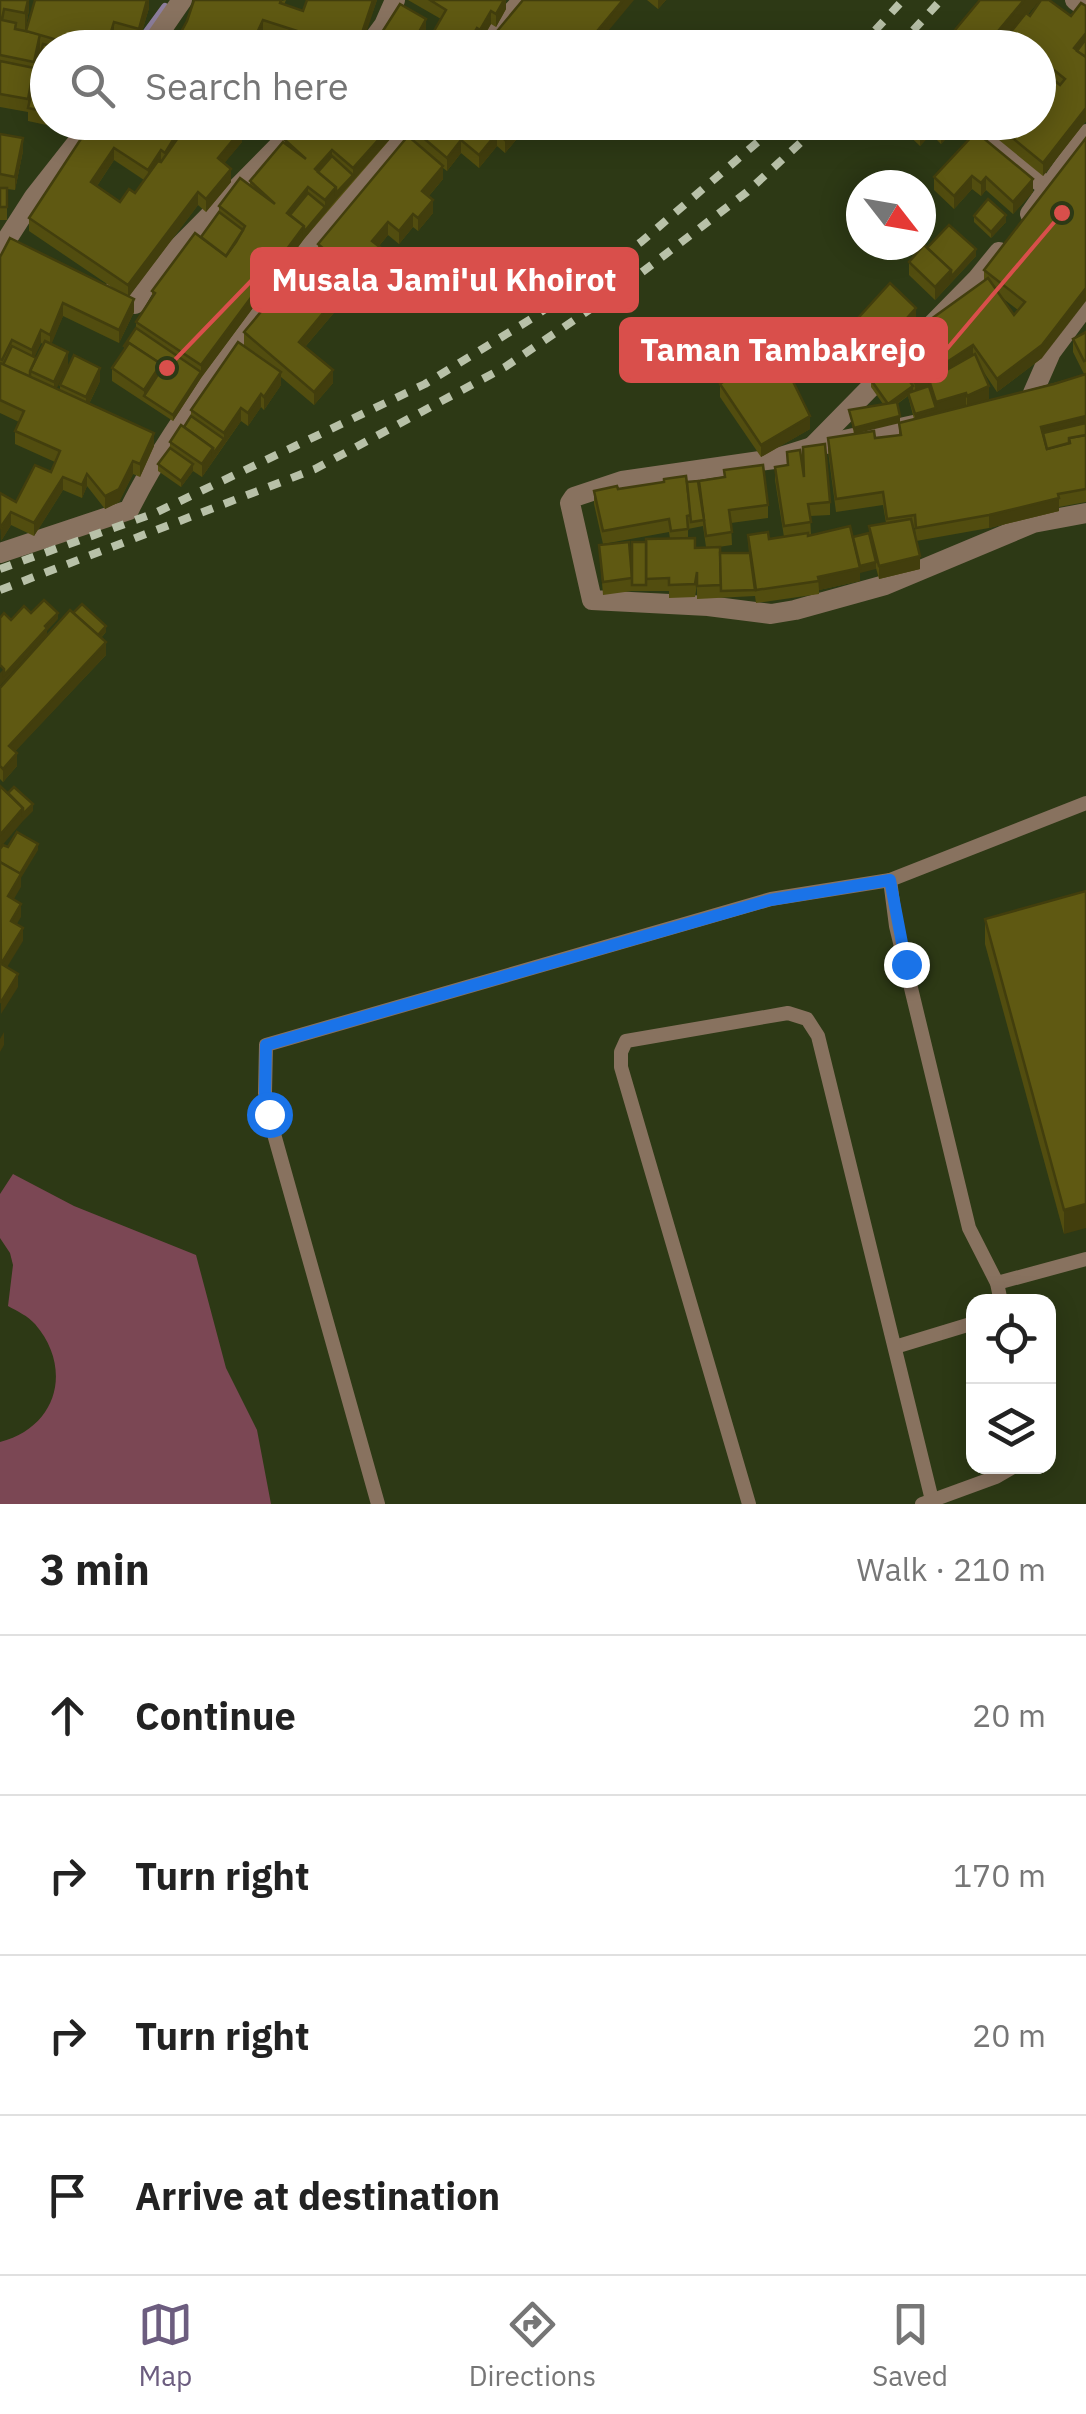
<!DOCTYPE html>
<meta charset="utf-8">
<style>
:root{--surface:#fff;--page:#f6f6f6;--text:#222;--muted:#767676;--line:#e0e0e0;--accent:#6c5d7f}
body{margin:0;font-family:"IBM Plex Sans",sans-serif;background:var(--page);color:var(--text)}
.controls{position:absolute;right:30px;bottom:30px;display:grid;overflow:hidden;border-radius:20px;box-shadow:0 5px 25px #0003}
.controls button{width:90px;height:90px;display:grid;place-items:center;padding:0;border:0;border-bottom:2px solid var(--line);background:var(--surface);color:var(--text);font:50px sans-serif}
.compass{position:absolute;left:846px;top:170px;width:90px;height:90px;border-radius:50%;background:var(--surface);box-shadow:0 5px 25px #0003;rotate:121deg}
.stop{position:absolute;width:30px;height:30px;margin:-22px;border:8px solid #1a73e8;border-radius:50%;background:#fff}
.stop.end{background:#1a73e8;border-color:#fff;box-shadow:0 2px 10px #0008}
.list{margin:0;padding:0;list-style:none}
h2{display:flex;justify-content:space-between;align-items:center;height:130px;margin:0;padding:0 40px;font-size:42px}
h2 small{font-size:32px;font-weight:400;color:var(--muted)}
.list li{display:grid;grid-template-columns:65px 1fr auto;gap:30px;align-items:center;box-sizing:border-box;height:160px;padding:0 40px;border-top:2px solid var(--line)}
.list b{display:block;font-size:38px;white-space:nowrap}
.list em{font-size:32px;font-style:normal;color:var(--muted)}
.icon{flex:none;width:55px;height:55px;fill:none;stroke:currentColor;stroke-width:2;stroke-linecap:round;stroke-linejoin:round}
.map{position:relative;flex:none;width:1086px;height:1504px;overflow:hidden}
.search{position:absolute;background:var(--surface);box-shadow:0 5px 25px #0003;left:30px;right:30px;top:30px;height:110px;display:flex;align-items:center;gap:25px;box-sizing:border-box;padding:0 35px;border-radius:55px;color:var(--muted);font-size:38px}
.sheet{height:770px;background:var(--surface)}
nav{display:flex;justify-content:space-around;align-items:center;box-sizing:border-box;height:140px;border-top:2px solid var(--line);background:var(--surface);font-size:28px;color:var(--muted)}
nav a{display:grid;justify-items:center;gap:5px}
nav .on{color:var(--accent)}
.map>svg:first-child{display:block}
.green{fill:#7b4754}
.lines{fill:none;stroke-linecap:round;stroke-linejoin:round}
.stream{stroke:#8c7e9c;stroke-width:8}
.service{stroke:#88725f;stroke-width:14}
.minor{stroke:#88725f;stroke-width:20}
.rail{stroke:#b8c1a8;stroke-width:8;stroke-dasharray:12 12;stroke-linecap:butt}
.wall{fill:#524d0f;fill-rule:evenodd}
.shaded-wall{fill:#423e0d}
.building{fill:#5f5912;stroke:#423e0d;stroke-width:2.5;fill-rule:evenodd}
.route{stroke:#1a73e8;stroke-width:12}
.leader{fill:none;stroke:#d94f4b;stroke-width:4}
.callout-dot{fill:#d94f4b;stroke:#2d3915;stroke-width:4}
.callout{fill:#d94f4b;stroke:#d94f4b;stroke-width:4}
.callout-label{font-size:32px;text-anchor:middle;font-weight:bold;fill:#fff}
</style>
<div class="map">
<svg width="1086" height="1504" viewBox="0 0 1086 1504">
<rect width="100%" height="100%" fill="#2d3915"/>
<path class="green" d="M 13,1174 L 74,1206 L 196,1255 L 226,1368 L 257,1430 L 271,1504 L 0,1504 L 0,1442 C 58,1427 73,1368 35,1324 C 28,1316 17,1311 8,1306 L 13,1265 L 10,1253 L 0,1238 L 0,1194 Z"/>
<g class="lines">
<path class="stream" d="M 135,48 L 165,7"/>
<g class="service">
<path d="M 997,1283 L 1086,1259"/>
<path d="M 1001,1302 L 997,1283 L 969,1228 L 896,926 L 890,880 L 1086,803"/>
<path d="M 895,1347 L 974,1323"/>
<path d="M 378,1504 L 274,1134 L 265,1093 L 266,1045 L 771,899 L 890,880"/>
<path d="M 749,1504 L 621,1067 L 621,1052 L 626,1041 L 788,1013 L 807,1019 L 818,1036 L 932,1500"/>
<path d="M 922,1504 L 996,1477 L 1015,1466"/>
</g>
<g class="minor">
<path d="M 1075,0 L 1086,8"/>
<path d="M 149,48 L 182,0"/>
<path d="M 367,48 L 384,25 L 395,0"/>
<path d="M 479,48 L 523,0"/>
<path d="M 965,122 L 1047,187"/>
<path d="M 1030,214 L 1086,134"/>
<path d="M 0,250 L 34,197 L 93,122"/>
<path d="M 112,292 L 135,304 L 152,274 L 302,122"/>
<path d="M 1033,393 L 1051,352 L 1086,305"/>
<path d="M 923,423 L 812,447 L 774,459 L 622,481 L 574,497 L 570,503 L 592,600 L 708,606 L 771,614 L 795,610 L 885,585 L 1033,523 L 1086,513"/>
<path d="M 812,447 L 977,279 L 999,252"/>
<path d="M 0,553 L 129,510 C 159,449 199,396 238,341 C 292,265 346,191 409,122"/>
</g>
<g class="rail">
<path d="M 859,48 L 903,0"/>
<path d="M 897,48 L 941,0"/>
<path d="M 0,569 L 155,513 L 425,384 L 531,319 L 641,242 L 781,122"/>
<path d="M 0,590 L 315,469 L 505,367 L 620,289 L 747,192 L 823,122"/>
</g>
</g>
<g class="wall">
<path d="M 0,0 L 29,0 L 29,10 L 25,31 L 149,0 L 149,8 L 139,42 L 114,35 L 110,48 L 48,48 L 48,122 L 76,122 L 74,131 L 28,121 L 28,112 L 0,107 Z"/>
<path d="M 286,0 L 284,5 L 303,11 L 307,0 L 377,0 L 360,48 L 302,48 L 263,33 L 256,48 L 175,48 L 175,43 L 187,21 Z"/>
<path d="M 408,0 L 506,0 L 506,9 L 496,27 L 491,24 L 480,43 L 477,41 L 473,48 L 440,48 L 434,44 L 434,31 L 441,19 Z"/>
<path d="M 647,0 L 666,0 L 658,9 Z"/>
<path d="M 980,0 L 1040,0 L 1028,14 L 1030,16 L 1071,16 L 1086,6 L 1086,121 L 1043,176 L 977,122 L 1038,122 Z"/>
<path d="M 92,122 L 242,142 L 224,163 L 231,182 L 206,212 L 198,205 L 129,296 L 134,312 L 119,343 L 63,316 L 51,344 L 68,365 L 56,389 L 60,391 L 60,385 L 100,381 L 89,404 L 154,446 L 140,477 L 133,474 L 119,502 L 105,509 L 87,486 L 82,498 L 63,490 L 34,536 L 11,525 L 1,541 L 0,493 L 16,502 L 51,472 L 55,462 L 15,444 L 15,431 L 19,422 L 0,413 L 0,257 L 113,288 L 29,231 L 29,218 ZM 114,160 L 144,180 L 135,193 L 120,202 L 97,186 ZM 41,343 L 43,344 L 36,358 L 34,357 Z"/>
<path d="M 302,122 L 405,122 L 304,239 L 201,378 L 173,421 L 112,381 L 112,368 L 124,351 L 124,346 L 136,328 L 136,322 L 152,297 L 152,291 L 201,237 L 219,212 L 219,206 L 250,185 L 250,181 L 285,144 L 285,140 Z"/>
<path d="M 531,122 L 505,153 L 497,146 L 479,168 L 461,153 L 447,171 L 443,168 L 443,179 L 429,196 L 433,213 L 418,231 L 413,227 L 399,244 L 388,235 L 379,246 L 381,261 L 375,268 L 379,284 L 366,298 L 318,257 L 318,244 L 414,141 L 414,130 Z"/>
<path d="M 895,122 L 956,122 L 956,128 L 941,144 L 931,134 L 920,146 Z"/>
<path d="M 976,132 L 1033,192 L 1013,214 L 986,190 L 981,196 L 972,189 L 954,209 L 934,190 L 934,177 Z"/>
<path d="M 0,134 L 23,151 L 15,190 L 7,189 L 7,220 L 0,220 L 0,188 L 5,188 L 0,187 Z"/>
<path d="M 1086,138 L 1042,358 L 997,392 L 983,371 L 989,399 L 980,403 L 1086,374 L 1086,502 L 1059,507 L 1059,511 L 989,528 L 916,541 L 915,528 L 913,528 L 920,569 L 879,579 L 876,568 L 860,572 L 860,581 L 819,590 L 819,594 L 756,603 L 755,596 L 697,599 L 697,585 L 695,597 L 669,598 L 669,591 L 632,591 L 603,595 L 599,545 L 632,578 L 646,542 L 670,539 L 669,532 L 603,544 L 594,504 L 594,491 L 724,478 L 724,470 L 768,505 L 768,518 L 731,523 L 732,545 L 718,547 L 720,553 L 749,553 L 748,535 L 769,539 L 784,537 L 775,480 L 775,467 L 787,465 L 787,452 L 804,474 L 830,502 L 830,515 L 810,516 L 811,535 L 853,537 L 869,533 L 869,526 L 886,523 L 883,505 L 836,512 L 828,451 L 828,438 L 854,434 L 849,410 L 883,404 L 871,387 L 871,380 L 896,362 L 896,356 L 920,338 L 920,327 L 984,281 L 984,270 ZM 1001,297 L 1018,310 L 1014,315 ZM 908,396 L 914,419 L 899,423 L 899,435 L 875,438 L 857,434 ZM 703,526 L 706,547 L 695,548 L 688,539 L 688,529 Z"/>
<path d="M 974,216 L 1006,222 L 991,238 L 974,222 Z"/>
<path d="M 927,248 L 976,256 L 935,300 L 909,275 L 909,262 Z"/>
<path d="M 338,308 L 305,347 L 333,383 L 314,405 L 281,377 L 281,385 L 264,410 L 261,407 L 248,426 L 241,421 L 202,477 L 193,471 L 181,487 L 158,471 L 158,464 L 170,448 L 170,442 L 184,427 L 191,416 L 191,410 L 244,345 L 244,332 Z"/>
<path d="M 916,321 L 865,378 L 842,357 L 842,351 L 851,341 L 850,327 Z"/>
<path d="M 1086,332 L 1086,373 L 1084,374 L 1073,352 L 1073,339 Z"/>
<path d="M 720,384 L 810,429 L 761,457 L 720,397 Z"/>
<path d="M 106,632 L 101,638 L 106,655 L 15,751 L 17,766 L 3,782 L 0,779 L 0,688 Z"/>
<path d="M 1086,891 L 1064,1234 L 985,944 L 985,919 Z"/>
</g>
<g class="shaded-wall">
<path d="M 28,0 L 29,0 L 29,10 L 25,32 L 25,13 Z"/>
<path d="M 147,0 L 149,0 L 149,8 L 139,42 L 139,29 Z"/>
<path d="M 373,0 L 377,0 L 363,43 L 360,48 L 353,48 Z"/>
<path d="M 504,0 L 506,0 L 506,9 L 496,27 L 496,14 Z"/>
<path d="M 623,0 L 634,0 L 594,48 L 583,48 Z"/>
<path d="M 658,0 L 666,0 L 658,9 Z"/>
<path d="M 1024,0 L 1040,0 L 1000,48 L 984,48 Z"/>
<path d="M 491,11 L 491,24 L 480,43 L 480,30 Z"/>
<path d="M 426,19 L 426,32 L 418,48 L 412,45 Z"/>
<path d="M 263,20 L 263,33 L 256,48 L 250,48 Z"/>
<path d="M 114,22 L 114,35 L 110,48 L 106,48 Z"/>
<path d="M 477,28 L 477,41 L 473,48 L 465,48 Z"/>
<path d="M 1086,33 L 1086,46 L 1074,55 L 1074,48 Z"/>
<path d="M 40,34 L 40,53 L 29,108 L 28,99 Z"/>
<path d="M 1086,108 L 1086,121 L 1043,176 L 1043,163 Z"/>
<path d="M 184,122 L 192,122 L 165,166 L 165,153 Z"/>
<path d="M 399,122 L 405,122 L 336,200 L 336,193 L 353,175 L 353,168 L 388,129 Z"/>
<path d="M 520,122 L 531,122 L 505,153 L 505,140 Z"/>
<path d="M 930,122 L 942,122 L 931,127 L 931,134 L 920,146 L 920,133 Z"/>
<path d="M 956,122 L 956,128 L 941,144 L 941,137 Z"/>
<path d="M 242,129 L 242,142 L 218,171 L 218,158 Z"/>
<path d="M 497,133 L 497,146 L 479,168 L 479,155 Z"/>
<path d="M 23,138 L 23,151 L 15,190 L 15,177 Z"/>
<path d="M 461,140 L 461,153 L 447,171 L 447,158 Z"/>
<path d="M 114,148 L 114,160 L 91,195 L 91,182 Z"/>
<path d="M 161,150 L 161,163 L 148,183 L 148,170 Z"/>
<path d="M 332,150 L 332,163 L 319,177 L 315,169 Z"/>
<path d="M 443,166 L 443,179 L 422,204 L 422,191 Z"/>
<path d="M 231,169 L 231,182 L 206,212 L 206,199 Z"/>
<path d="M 972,176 L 972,189 L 954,209 L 954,196 Z"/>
<path d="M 986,177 L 986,190 L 981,196 L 981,183 Z"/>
<path d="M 1033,179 L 1033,192 L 1013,214 L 1013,202 Z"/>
<path d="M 308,187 L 308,200 L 290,221 L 287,213 Z"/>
<path d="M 336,187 L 336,200 L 304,239 L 304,232 L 325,207 L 325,200 Z"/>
<path d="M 198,192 L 198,205 L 128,298 L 128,285 Z"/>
<path d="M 433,200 L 433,213 L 418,231 L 418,218 Z"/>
<path d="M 413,214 L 413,227 L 399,244 L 399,231 Z"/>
<path d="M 1006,215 L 1006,222 L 991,238 L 991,232 Z"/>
<path d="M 388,222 L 388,235 L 372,254 L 372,241 Z"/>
<path d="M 304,226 L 304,239 L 201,378 L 173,421 L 173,415 L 201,372 L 201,365 Z"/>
<path d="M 381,248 L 381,261 L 368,275 L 368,262 Z"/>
<path d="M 976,249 L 976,256 L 935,300 L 935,287 L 951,270 Z"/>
<path d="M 379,271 L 379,284 L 366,298 L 366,285 Z"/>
<path d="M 1086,288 L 1086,301 L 1042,358 L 997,392 L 997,379 Z"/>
<path d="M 338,295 L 338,308 L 299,354 L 299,342 Z"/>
<path d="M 134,299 L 134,312 L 119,343 L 119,330 Z"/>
<path d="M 63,303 L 63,316 L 50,348 L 50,335 Z"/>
<path d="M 916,308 L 916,321 L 865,378 L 865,371 L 877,358 L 877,351 Z"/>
<path d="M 41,330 L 41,343 L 32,363 L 32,350 Z"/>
<path d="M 973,345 L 973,358 L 929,380 L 929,387 L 915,396 L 915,383 Z"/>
<path d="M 68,352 L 68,365 L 54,394 L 54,382 Z"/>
<path d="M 161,364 L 161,377 L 144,396 L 144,402 L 144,390 Z"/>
<path d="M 100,368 L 100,381 L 86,410 L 86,397 Z"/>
<path d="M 333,370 L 333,383 L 314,405 L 314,392 Z"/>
<path d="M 281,372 L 281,385 L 264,410 L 264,397 Z"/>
<path d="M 913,386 L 913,392 L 888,410 L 888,404 Z"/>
<path d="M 989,386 L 989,399 L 967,409 L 967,396 Z"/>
<path d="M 966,393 L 966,406 L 936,415 L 936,402 Z"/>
<path d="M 261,394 L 261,407 L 248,426 L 248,413 Z"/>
<path d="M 241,408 L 241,421 L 224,445 L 224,433 Z"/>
<path d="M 936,408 L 936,415 L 915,421 L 915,414 Z"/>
<path d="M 810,416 L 810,429 L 761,457 L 761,445 Z"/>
<path d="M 900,416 L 900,423 L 854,434 L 854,428 Z"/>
<path d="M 1086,416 L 1086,429 L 1043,439 L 1041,427 Z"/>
<path d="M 154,433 L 154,446 L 140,477 L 140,464 Z"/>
<path d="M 224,439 L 224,445 L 202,477 L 202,464 L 213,448 Z"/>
<path d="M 133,461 L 133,474 L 119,502 L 105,509 L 105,496 Z"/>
<path d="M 193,464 L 193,471 L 181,487 L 181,481 Z"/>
<path d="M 87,474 L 87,486 L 82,498 L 82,485 Z"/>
<path d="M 63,477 L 63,490 L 34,536 L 34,523 Z"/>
<path d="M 1059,498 L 1059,511 L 989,528 L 989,515 Z"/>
<path d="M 11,512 L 11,525 L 1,541 L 1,529 Z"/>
<path d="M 920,556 L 920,569 L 879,579 L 879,566 Z"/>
<path d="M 876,562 L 876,569 L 860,573 L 860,566 Z"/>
<path d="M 860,568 L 860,581 L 819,590 L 818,577 Z"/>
<path d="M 58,613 L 58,619 L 47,631 L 47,635 L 0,686 L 0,673 Z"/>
<path d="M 106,626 L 106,632 L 94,645 L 94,639 Z"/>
<path d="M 106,642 L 106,655 L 9,758 L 9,746 Z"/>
<path d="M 17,753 L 17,766 L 3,782 L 3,769 Z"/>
<path d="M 33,804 L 33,811 L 23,821 L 23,814 Z"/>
<path d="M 23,808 L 23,821 L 0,848 L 0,835 Z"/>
<path d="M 38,844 L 38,850 L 21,878 L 21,887 L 8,909 L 8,896 Z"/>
<path d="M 21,904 L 21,917 L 11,934 L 11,921 Z"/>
<path d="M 23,928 L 23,941 L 1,977 L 1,964 Z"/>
<path d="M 18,974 L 18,987 L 1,1014 L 1,1002 Z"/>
<path d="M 4,1032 L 4,1045 L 0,1052 L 0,1039 Z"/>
<path d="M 1086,1204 L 1086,1228 L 1064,1234 L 1064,1210 Z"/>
</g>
<g class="building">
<path d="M 0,0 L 28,0 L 25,13 L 4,9 L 2,20 L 16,23 L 15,29 L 40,34 L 34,62 L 0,55 Z"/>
<path d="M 35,0 L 147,0 L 139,29 L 114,22 L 106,48 L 85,48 L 26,31 Z"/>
<path d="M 194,0 L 281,0 L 280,3 L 303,11 L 307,0 L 373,0 L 363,30 L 353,48 L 308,48 L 312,40 L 297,31 L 263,20 L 250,48 L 183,48 L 175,43 L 187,21 Z"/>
<path d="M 430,0 L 504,0 L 496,14 L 491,11 L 480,30 L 477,28 L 465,48 L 462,48 L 434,31 L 446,10 Z"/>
<path d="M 523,0 L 623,0 L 583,48 L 483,48 Z"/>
<path d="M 980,0 L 1024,0 L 984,48 L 940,48 Z"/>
<path d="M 1041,0 L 1049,0 L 1071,16 L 1081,3 L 1086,6 L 1086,33 L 1074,48 L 1086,57 L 1086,108 L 1043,163 L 993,122 L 1038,122 L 1038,48 L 998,48 L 1026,13 L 1030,16 ZM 1044,62 L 1065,79 L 1060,85 L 1039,68 Z"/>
<path d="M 400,4 L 426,19 L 412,45 L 416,48 L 372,48 Z"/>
<path d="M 1086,39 L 1086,57 L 1077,51 Z"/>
<path d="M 43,44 L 60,48 L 48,48 L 48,112 L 28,108 Z"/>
<path d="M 0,61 L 34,68 L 28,99 L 0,94 Z"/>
<path d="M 92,122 L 184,122 L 165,153 L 161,150 L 148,170 L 114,148 L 91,182 L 120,202 L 129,189 L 135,193 L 158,161 L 161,162 L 189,122 L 235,122 L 242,129 L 218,158 L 231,169 L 206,199 L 198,192 L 128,285 L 29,218 Z"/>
<path d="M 302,122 L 381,122 L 388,129 L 353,168 L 332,150 L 315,169 L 336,187 L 325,200 L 308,187 L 287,213 L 304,226 L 201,365 L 136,322 L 155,293 L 152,291 L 195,233 L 226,256 L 236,242 L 245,226 L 219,206 L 240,178 L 275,204 L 250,181 L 283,142 L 306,159 L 285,140 Z"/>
<path d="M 381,122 L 399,122 L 388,136 L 388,129 Z"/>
<path d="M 420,122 L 520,122 L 505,140 L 497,133 L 479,155 L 461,140 L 447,158 L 414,130 Z"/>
<path d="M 908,122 L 930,122 L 920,133 Z"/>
<path d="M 936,122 L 955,122 L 941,137 L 931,127 Z"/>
<path d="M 976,132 L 1033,179 L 1013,202 L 986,177 L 981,183 L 972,176 L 954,196 L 934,177 Z"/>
<path d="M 0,134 L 23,138 L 15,177 L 0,174 Z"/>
<path d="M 408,136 L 443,166 L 422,191 L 433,200 L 418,218 L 413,214 L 399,231 L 388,222 L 372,241 L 381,248 L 368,262 L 379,271 L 366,285 L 318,244 Z"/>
<path d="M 1086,138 L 1086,288 L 1042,345 L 997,379 L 973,345 L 915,383 L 896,356 L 926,334 L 920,327 L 988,278 L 1014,315 L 1025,302 L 984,270 Z"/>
<path d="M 332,156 L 353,175 L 336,193 L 336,187 L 318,172 Z"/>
<rect x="0" y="188" width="7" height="19"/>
<path d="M 308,193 L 325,207 L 304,232 L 304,226 L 290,215 Z"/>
<path d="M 988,199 L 1006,215 L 991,232 L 974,216 Z"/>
<path d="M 219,212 L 243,230 L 226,256 L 201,237 Z"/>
<path d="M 949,225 L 976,249 L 951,277 L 951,270 L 927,248 Z"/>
<path d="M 10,238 L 134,299 L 119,330 L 63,303 L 50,335 L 41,330 L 32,350 L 12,340 L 2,360 L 0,359 L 0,257 Z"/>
<path d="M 924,245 L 951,270 L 935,287 L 909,262 Z"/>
<path d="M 301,264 L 338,295 L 299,342 L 333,370 L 314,392 L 244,332 Z"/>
<path d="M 890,283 L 916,308 L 877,351 L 850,327 Z"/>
<path d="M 136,328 L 201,372 L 173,415 L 144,396 L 161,370 L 161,364 L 129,343 L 126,347 L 124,346 Z"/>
<path d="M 1086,332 L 1086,360 L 1084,361 L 1073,339 Z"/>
<path d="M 45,341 L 68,352 L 54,382 L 30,371 Z"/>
<path d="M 238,342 L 281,372 L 264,397 L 261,394 L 248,413 L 241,408 L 224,433 L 191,410 Z"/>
<path d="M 129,343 L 161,364 L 144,390 L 112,368 Z"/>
<path d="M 12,346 L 36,358 L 30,371 L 30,377 L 3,365 Z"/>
<path d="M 975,354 L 989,386 L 967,396 L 966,393 L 936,402 L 929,380 Z"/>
<path d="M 74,355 L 100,368 L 86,397 L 60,385 Z"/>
<path d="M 780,355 L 810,416 L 761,445 L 720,384 L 744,368 L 746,371 Z"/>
<path d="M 896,362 L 913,386 L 888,404 L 871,380 Z"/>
<path d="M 0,363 L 154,433 L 140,464 L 133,461 L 119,489 L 105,496 L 87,474 L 82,485 L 63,477 L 34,523 L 11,512 L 0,528 L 0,493 L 16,502 L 35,465 L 51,472 L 60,451 L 15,431 L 24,411 L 0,400 Z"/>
<path d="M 1086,374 L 1086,416 L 1041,427 L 1047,449 L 1070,443 L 1069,438 L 1086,435 L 1086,489 L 1058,494 L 1059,498 L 989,515 L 916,528 L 915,515 L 887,519 L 883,492 L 836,499 L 828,438 L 874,431 L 875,438 L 901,435 L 899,423 L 1054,384 Z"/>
<path d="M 929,386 L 936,408 L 915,414 L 908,393 Z"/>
<path d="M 897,402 L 900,416 L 854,428 L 849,410 Z"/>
<path d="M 191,416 L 224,439 L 213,454 L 213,448 L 184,427 Z"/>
<path d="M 1086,423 L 1086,435 L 1069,438 L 1069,443 L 1047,449 L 1043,433 Z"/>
<path d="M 181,425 L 213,448 L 202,464 L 170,442 Z"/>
<path d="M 825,444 L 830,502 L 808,504 L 811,522 L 784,526 L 775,467 L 788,465 L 787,452 L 800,450 L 804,477 L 803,447 Z"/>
<path d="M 170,448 L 193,464 L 181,481 L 158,464 Z"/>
<path d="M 763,465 L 768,505 L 729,510 L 732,532 L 706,536 L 699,481 L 725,477 L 724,470 Z"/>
<path d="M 686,476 L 691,515 L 687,516 L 688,529 L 671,531 L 669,519 L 603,531 L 594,491 L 617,486 L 618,489 L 664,482 L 664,479 Z"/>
<path d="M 698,481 L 704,520 L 691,522 L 687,482 Z"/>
<path d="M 911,519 L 920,556 L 879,566 L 869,526 Z"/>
<path d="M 850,526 L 860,568 L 818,577 L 819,581 L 756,590 L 748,535 L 768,532 L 769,539 L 808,533 L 808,536 Z"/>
<path d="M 869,533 L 876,562 L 860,566 L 853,537 Z"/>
<path d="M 695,538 L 695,548 L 720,547 L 721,585 L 697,586 L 697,572 L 695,584 L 669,585 L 669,578 L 646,579 L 646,539 Z"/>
<path d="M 629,542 L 632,578 L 603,582 L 599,545 Z"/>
<rect x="632" y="542" width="14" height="43"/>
<path d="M 720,553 L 750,553 L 755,590 L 721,591 Z"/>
<path d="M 44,600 L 58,613 L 45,626 L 47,628 L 4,675 L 4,669 L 0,665 L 0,618 L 4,613 L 11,620 L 24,606 L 31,613 Z"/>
<path d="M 82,604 L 106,626 L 98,635 L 73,613 Z"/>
<path d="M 70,610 L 106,642 L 9,746 L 17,753 L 3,769 L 0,766 L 0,688 Z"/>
<path d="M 0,786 L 23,808 L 0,835 Z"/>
<path d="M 14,787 L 33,804 L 23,814 L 23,808 L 8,793 Z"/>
<path d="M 17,832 L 38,844 L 20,874 L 0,862 L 0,849 L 3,845 L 8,847 Z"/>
<path d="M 0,862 L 21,874 L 8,896 L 21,904 L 11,921 L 23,928 L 1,964 Z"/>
<path d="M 1086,891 L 1086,1204 L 1064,1210 L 985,919 Z"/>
<path d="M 0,963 L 18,974 L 1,1002 L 0,1001 Z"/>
</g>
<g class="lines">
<path class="route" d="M 269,1114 L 265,1093 L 266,1045 L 770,900 L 890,880 L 906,964"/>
</g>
<path class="leader" d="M167 368L252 280M1062 213L946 350"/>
<g class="callout-dot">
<circle cx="167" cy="368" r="10"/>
<circle cx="1062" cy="213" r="10"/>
</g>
<g class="callout">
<rect x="252" y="249" width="385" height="62" rx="10"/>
<rect x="621" y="319" width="325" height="62" rx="10"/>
</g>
<g class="callout-label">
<text x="444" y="291">Musala Jami'ul Khoirot</text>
<text x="783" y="361">Taman Tambakrejo</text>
</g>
</svg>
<div class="controls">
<button><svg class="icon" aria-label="locate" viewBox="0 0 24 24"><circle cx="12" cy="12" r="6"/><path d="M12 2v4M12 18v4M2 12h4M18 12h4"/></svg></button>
<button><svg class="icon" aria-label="layers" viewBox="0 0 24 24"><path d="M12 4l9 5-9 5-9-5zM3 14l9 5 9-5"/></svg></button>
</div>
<svg class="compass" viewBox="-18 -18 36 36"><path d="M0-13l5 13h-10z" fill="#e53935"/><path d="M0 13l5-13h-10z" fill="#767676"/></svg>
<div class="stop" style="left:269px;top:1114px"></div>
<div class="stop end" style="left:906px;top:964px"></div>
<div class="search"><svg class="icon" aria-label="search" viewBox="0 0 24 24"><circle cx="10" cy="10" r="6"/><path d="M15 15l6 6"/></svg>Search here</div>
</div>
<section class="sheet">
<h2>3 min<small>Walk · 210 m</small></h2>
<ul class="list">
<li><svg class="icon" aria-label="ahead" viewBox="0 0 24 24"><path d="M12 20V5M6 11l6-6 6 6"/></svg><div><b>Continue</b></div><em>20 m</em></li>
<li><svg class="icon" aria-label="right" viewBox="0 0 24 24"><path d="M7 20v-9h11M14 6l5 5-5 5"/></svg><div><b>Turn right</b></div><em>170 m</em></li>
<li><svg class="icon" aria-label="right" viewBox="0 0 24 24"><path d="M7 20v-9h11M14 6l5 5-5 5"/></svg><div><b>Turn right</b></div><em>20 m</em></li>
<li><svg class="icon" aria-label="arrive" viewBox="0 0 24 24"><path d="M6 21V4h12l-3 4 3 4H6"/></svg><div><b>Arrive at destination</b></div></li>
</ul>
</section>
<nav>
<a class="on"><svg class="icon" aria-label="map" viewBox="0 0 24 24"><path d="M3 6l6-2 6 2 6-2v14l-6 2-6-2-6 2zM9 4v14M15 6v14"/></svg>Map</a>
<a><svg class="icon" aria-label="directions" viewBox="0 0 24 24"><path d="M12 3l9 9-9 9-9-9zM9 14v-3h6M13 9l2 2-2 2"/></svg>Directions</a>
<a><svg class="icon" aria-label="saved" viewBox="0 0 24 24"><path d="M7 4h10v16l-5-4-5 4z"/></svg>Saved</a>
</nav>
